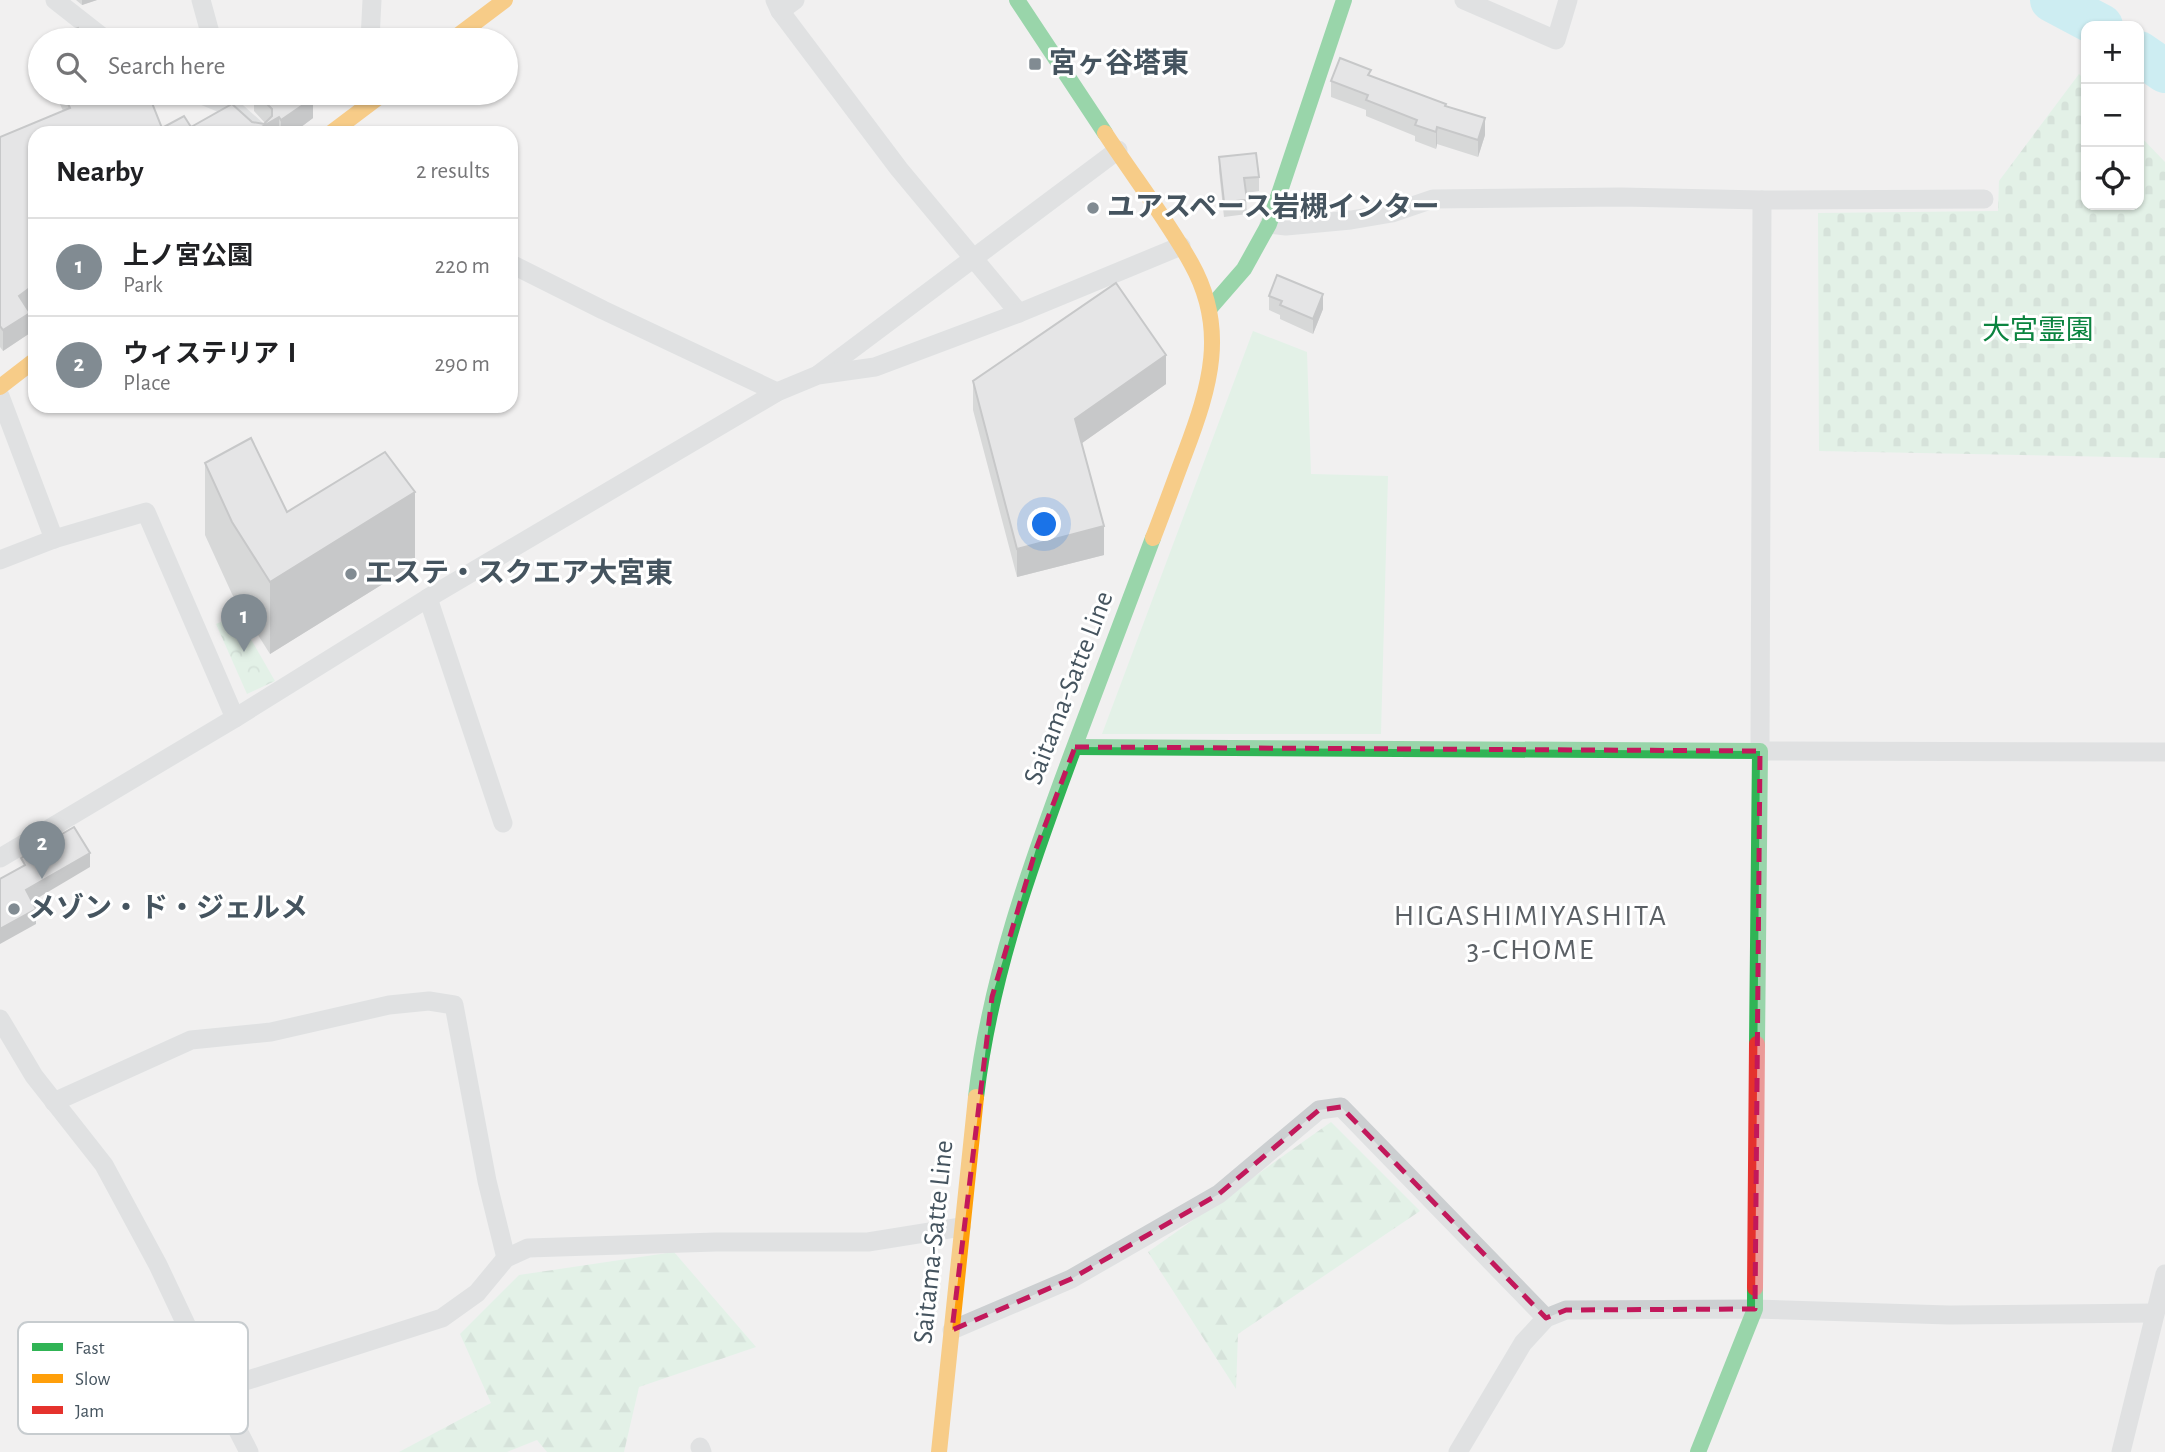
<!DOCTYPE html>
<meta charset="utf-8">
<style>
:root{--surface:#fff;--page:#f2f2f2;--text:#202124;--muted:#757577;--line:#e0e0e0;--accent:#818b92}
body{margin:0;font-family:"Alegreya Sans","Noto Sans JP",sans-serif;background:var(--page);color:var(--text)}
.controls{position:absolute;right:21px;top:21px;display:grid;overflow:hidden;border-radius:14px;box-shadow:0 2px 5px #0004}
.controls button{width:63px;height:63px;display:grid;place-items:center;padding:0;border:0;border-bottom:2px solid var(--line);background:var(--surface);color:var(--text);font:35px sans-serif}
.you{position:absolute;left:1045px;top:525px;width:24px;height:24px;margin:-18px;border:5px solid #fff;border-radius:50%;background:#1a73e8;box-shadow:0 0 0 10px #1a73e833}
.badge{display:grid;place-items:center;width:46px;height:46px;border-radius:50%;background:var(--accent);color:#fff;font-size:23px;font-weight:700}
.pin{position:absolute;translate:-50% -58px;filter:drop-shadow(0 2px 4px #0008)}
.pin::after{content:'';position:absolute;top:37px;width:24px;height:21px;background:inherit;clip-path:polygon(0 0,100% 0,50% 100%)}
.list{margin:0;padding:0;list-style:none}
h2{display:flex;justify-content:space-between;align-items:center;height:91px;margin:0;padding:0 28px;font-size:30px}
h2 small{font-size:23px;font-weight:400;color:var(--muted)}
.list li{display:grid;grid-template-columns:46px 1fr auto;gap:21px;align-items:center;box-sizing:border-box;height:98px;padding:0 28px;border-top:2px solid var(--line)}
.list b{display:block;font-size:26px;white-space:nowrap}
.list p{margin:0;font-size:23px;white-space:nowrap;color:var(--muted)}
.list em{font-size:23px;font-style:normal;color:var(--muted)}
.icon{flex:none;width:38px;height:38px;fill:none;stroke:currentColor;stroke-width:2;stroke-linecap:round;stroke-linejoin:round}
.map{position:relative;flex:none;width:2165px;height:1452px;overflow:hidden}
.search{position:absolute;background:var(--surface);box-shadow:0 2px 5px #0004;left:28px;top:28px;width:490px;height:77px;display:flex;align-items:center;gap:18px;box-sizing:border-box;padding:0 24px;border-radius:38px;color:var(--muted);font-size:26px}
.panel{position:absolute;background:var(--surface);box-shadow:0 2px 5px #0004;left:28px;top:126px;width:490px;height:287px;border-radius:21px}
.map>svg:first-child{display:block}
.grass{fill:#d2f2dc}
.forest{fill:url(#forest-firs)}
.cemetery{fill:url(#cemetery-stones)}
.park{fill:url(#park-crowns)}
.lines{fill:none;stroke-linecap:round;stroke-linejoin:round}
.river{stroke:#a3e9f4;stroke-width:44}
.street{stroke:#cccfd1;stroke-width:19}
.fast{stroke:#30b455;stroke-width:16}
.slow{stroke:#ff9f0a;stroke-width:16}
.jam{stroke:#e5322d;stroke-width:16}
.wall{fill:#b9babb}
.shaded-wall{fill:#969799}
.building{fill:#d7d8da;stroke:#969799;stroke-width:2}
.marked{fill:none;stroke:#c2185b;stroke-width:5;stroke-dasharray:14 9;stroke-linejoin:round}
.poi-dot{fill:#818b92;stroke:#fff;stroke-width:2.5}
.labels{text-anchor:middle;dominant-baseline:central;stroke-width:6;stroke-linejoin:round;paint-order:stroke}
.poi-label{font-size:28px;font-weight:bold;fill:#45545f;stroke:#fff;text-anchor:start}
.park-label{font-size:28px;fill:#0c8440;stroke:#fff}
.street-label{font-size:28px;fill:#45545f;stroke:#fff}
.neighbourhood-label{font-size:30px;letter-spacing:2px;fill:#5b6065;stroke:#fff}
.key{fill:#fff;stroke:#c7cccf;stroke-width:2}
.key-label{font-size:19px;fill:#45545f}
</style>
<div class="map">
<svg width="2165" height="1452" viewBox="0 0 2165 1452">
<defs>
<pattern id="forest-firs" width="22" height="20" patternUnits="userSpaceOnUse" patternTransform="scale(1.75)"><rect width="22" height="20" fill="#d2f2dc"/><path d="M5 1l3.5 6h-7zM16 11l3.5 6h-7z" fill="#b6d1bf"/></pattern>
<pattern id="cemetery-stones" width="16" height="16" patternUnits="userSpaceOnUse" patternTransform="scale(1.75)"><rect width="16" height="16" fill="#d2f2dc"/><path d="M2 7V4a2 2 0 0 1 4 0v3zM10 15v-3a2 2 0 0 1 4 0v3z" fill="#b6d1bf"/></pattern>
<pattern id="park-crowns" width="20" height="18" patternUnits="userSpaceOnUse" patternTransform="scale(1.75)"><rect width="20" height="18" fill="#d2f2dc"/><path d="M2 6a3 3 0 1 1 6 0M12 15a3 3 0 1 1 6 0" fill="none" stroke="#b6d1bf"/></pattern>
</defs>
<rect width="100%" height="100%" fill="#f1f0f0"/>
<path class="grass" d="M 1253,331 L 1307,352 L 1311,474 L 1388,476 L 1381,734 L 1102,734 Z"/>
<g class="forest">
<path d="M 1331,1122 L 1420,1211 L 1238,1334 L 1236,1389 L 1148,1252 Z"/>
<path d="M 674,1252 L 756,1347 L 639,1387 L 624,1452 L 547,1452 L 537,1440 L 507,1452 L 399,1452 L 491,1403 L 460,1334 L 519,1275 Z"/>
</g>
<path class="cemetery" d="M 2079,74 L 2086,81 L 2086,205 L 2139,205 L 2139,135 L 2165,162 L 2165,458 L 1819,451 L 1818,213 L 1998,211 L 1999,181 Z"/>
<path class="park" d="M 237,615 L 275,681 L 247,694 L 216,624 Z"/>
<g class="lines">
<g class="river">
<path d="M 2052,0 L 2101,26"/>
<path d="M 2139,53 L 2165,71"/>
</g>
<g class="street">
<path d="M 55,0 L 106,40"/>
<path d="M 201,0 L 212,40"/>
<path d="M 775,0 L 780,11 L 899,169 L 1019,313"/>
<path d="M 1464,0 L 1556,40 L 1568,0"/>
<path d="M 780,11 L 795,0"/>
<path d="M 370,40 L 372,0"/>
<path d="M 197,93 L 231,107 L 260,133"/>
<path d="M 1762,200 L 1760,751 L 2165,752"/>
<path d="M 1269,224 L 1286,226 L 1351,220 L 1392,213 L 1433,199 L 1621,197 L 1762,200 L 1984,199"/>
<path d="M 511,264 L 603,310 L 777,392"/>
<path d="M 819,374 L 1118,150"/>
<path d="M 0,396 L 54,539"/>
<path d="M 0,560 L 54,539 L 146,512 L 235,718"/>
<path d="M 428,598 L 503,823"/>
<path d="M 0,858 L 235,718 L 428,598 L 777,392 L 818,375 L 875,367 L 1019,313 L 1181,246"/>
<path d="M 0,1019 L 34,1076 L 104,1165 L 158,1265 L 217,1390 L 249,1452"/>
<path d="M 54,1102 L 191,1040 L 271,1032 L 389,1005 L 429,1001 L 454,1005 L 487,1181 L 506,1258"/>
<path d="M 952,1330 L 1071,1279 L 1219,1194 L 1319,1110 L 1341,1107 L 1546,1318"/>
<path d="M 217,1390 L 442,1318 L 477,1293 L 506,1258 L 528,1248 L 716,1242 L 868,1242 L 961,1227"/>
<path d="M 700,1447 L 702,1452"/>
<path d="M 1458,1452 L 1523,1343 L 1546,1318 L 1566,1310 L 1755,1309 L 1949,1315 L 2154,1313"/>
<path d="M 2121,1452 L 2165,1274"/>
</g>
<g class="fast">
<path d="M 1017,0 L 1105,133"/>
<path d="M 1210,308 L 1244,269 L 1269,224 L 1344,0"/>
<path d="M 1075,747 L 1760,751 L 1757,1044"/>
<path d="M 976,1097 C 990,977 1030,866 1072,753 C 1099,682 1126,610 1153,538"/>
<path d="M 1698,1452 L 1755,1309 L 1755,1288"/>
</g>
<g class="slow">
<path d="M 452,40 L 505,0"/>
<path d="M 331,133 L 384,93"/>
<path d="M 1105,133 C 1133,176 1166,218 1191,263 C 1228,329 1210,387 1185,453 C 1174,482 1164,510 1153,538"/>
<path d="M 0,387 L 35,360"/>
<path d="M 939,1452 L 976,1097"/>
</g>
<path class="jam" d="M 1755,1288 L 1757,1044"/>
</g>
<g class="wall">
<path d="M 76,0 L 97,0 L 82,5 Z"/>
<path d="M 1371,76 L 1446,106 L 1485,135 L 1478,157 L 1437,144 L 1436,149 L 1415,141 L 1415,136 L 1366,116 L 1366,110 L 1331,97 L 1331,81 Z"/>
<path d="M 55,93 L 148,93 L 162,128 L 191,127 L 252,122 L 264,124 L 265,123 L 254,111 L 254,93 L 325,93 L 313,101 L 313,118 L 293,133 L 35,133 L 35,304 L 28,310 L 30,333 L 3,351 L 0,347 L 0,137 L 63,111 Z"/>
<path d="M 1219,157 L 1259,177 L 1259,191 L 1246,193 L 1247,214 L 1224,217 L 1219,171 Z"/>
<path d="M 1269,296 L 1323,309 L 1313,334 L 1280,319 L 1280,315 L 1269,310 Z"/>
<path d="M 973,381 L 1166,384 L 1082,443 L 1104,555 L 1017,577 L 973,410 Z"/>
<path d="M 205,463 L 287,512 L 415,564 L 270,654 L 232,594 L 205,535 Z"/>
</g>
<g class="shaded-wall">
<path d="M 82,0 L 97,0 L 82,5 Z"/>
<path d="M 305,93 L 325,93 L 313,101 L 313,118 L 293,133 L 281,133 L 281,120 Z"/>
<path d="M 279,117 L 279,133 L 251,133 Z"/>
<path d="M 1485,118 L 1485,135 L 1478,157 L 1478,140 Z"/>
<path d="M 1437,127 L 1437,144 L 1436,149 L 1436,132 Z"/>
<path d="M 35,284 L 35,304 L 19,317 L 19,296 Z"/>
<path d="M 1323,294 L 1323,309 L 1313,334 L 1313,319 Z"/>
<path d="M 30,313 L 30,333 L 3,351 L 3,330 Z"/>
<path d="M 1166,355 L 1166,384 L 1075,448 L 1075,419 Z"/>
<path d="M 415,492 L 415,564 L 270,654 L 270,582 Z"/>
<path d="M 1104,526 L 1104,555 L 1017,577 L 1017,549 Z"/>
<path d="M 90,853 L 90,867 L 26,905 L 26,890 Z"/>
<path d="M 36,909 L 36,924 L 0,944 L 0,929 Z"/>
</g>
<g class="building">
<path d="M 78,28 L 83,40 L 48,40 Z"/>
<path d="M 1340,58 L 1371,70 L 1368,75 L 1446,104 L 1445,106 L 1485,118 L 1478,140 L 1437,127 L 1436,132 L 1415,125 L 1417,120 L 1366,100 L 1368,95 L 1331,81 Z"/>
<path d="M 63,93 L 148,93 L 162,128 L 184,116 L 191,127 L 232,104 L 252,122 L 264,124 L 272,116 L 272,109 L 256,93 L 310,93 L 313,98 L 281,120 L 279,117 L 251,133 L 35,133 L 35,284 L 19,296 L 30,313 L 3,330 L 0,326 L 0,137 L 70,108 Z"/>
<path d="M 1256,153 L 1259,177 L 1244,178 L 1247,200 L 1224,202 L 1219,157 Z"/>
<path d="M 1277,275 L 1323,294 L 1313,319 L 1280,305 L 1282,301 L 1269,296 Z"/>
<path d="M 1116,283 L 1166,355 L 1075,419 L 1104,526 L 1017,549 L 973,381 Z"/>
<path d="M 251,438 L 287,512 L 385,452 L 415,492 L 270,582 L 232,522 L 205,463 Z"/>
<path d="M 74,827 L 90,853 L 26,890 L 36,909 L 0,929 L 0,879 L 25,865 L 21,858 Z"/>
</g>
<path d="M0 0H2165V1452H0ZM 1075,747 L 1760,751 L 1755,1309 L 1566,1310 L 1546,1318 L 1341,1107 L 1319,1110 L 1219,1194 L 1071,1279 L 952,1330 L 992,997 L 1036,849 Z" fill="#f1f0f0" fill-opacity=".55" fill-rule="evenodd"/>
<path class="marked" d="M 1075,747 L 1760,751 L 1755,1309 L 1566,1310 L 1546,1318 L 1341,1107 L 1319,1110 L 1219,1194 L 1071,1279 L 952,1330 L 992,997 L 1036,849 Z"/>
<g class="poi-dot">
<rect x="1028" y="57" width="14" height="14" rx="3.5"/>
<circle cx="1093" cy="208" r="7"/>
<circle cx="351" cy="574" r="7"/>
<circle cx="14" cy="909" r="7"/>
</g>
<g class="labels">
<g class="poi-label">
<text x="1049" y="64">宮ヶ谷塔東</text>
<text x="1107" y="208">ユアスペース岩槻インター</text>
<text x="365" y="574">エステ・スクエア大宮東</text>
<text x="28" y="909">メゾン・ド・ジェルメ</text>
</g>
<g class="park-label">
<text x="2038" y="331">大宮霊園</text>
</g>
<g class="street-label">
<text transform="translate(1069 688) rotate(-69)">Saitama-Satte Line</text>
<text transform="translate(934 1242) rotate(-84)">Saitama-Satte Line</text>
</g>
<g class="neighbourhood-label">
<text x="1531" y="916">HIGASHIMIYASHITA<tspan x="1531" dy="34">3-CHOME</tspan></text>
</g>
</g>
<rect x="18" y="1322" width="230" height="112" rx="10" class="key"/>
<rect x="32" y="1343" width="31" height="8" fill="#30b455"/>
<rect x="32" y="1374" width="31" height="9" fill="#ff9f0a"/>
<rect x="32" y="1406" width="31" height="8" fill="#e5322d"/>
<g class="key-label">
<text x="75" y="1354">Fast</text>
<text x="75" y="1385">Slow</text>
<text x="75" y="1417">Jam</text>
</g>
</svg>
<div class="controls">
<button>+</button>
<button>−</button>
<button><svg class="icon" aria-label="locate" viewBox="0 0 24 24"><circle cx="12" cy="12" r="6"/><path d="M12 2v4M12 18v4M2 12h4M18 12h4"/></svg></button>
</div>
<div class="you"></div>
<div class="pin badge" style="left:244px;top:652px">1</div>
<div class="pin badge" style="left:42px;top:879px">2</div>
<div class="search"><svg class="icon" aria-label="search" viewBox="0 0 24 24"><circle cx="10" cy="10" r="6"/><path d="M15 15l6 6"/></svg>Search here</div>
<section class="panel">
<h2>Nearby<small>2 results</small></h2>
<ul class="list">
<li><span class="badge">1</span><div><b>上ノ宮公園</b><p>Park</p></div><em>220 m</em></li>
<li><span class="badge">2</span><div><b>ウィステリアⅠ</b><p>Place</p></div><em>290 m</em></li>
</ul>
</section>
</div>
